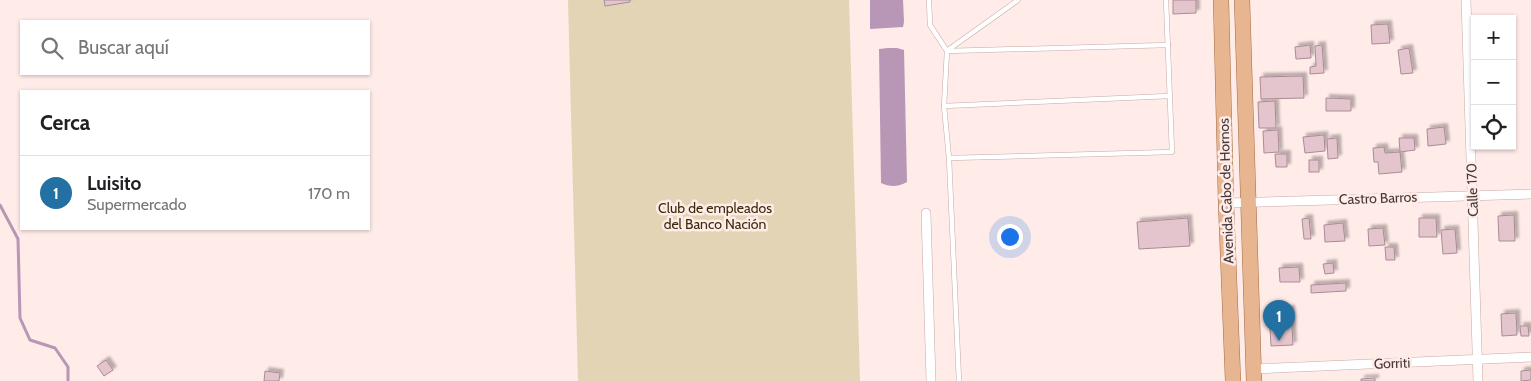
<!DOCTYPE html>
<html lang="es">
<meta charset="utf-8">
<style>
:root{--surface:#fff;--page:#f2f2f2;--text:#202124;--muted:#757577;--line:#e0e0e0;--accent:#2370a3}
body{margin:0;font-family:Cabin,sans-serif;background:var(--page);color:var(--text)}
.controls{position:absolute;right:15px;top:15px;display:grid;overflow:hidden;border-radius:0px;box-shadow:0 1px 4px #0004}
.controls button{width:45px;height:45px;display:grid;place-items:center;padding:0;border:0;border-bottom:1px solid var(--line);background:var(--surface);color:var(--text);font:25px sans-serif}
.you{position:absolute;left:1009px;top:236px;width:18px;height:18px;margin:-12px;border:4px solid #fff;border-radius:50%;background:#1a73e8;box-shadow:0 0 0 8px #1a73e833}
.badge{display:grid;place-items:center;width:32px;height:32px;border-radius:50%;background:var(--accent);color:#fff;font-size:16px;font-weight:700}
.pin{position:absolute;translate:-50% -41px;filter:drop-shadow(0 1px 2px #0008)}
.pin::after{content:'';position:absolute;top:26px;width:18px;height:15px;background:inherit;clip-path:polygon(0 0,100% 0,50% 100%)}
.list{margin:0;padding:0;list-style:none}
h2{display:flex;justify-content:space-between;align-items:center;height:65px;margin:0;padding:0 20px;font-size:21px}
h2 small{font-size:16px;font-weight:400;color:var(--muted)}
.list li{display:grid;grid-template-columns:32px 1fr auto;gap:15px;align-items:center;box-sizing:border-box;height:75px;padding:0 20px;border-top:1px solid var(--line)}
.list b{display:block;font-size:19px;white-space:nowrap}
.list p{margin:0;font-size:16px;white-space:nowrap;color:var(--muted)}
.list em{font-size:16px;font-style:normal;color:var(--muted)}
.icon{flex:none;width:28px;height:28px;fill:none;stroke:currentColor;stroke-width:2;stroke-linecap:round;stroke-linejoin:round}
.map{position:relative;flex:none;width:1531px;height:381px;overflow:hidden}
.search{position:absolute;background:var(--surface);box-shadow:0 1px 4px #0004;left:20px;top:20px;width:350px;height:55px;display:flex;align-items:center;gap:12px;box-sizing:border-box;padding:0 18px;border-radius:0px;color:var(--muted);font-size:19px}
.panel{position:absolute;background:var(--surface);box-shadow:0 1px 4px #0004;left:20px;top:90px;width:350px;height:140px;border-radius:0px}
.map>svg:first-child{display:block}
.green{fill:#e3d4b6}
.water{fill:#b896b5}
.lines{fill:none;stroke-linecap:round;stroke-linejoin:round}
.stream{stroke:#b896b5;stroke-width:3}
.building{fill:#e4c5ce;stroke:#a98c95;filter:url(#shadow)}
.service-casing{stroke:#c8a9a5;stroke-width:5.5}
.minor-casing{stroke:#c8a9a5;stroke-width:10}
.primary-casing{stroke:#a46a42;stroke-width:16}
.service{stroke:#fff;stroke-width:4.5}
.minor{stroke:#fff;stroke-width:9}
.primary{stroke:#e7b691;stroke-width:15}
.labels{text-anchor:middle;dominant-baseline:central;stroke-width:5;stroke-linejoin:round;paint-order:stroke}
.street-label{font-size:14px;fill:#463937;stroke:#ffebe8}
.park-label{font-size:14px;fill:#382a08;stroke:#ffebe8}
</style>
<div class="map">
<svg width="1531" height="381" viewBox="0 0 1531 381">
<defs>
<filter id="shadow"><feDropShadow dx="3.5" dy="-3.5" stdDeviation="1" flood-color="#0004"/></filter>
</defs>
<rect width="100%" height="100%" fill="#ffebe8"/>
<path class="green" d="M 568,0 L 849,0 L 860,381 L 578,381 Z"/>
<g class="water">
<path d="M 870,0 L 903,0 L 904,22 L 903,27 L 870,29 Z"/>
<path d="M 888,48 L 897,48 L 904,50 L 907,182 C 898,187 890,187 881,183 L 879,49 Z"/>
</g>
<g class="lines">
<path class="stream" d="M 0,205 L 18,239 L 20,318 L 30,340 L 55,348 L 68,367 L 68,381"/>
</g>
<g class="building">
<path d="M 604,0 L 630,0 L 630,2 L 605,6 Z"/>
<path d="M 1173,0 L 1196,0 L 1196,13 L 1173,14 Z"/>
<path d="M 1388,24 L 1390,43 L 1372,44 L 1371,25 Z"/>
<path d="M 1310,45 L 1311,58 L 1296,59 L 1295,47 Z"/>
<path d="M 1322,45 L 1324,73 L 1310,74 L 1310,67 L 1316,66 L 1315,46 Z"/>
<path d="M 1409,48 L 1413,73 L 1401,74 L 1398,50 Z"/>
<path d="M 1303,76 L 1304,98 L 1261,99 L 1260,77 Z"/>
<path d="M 1326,98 L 1351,99 L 1351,111 L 1326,111 Z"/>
<path d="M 1275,101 L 1276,128 L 1259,128 L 1258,102 Z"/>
<path d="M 1444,127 L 1446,144 L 1428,146 L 1427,129 Z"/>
<path d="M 1278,130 L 1279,152 L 1264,153 L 1263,131 Z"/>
<path d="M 1324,135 L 1325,151 L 1305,153 L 1303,137 Z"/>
<path d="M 1337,138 L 1338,158 L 1328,159 L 1327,139 Z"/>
<path d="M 1399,138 L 1414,138 L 1415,150 L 1400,152 Z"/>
<path d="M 1384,147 L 1385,153 L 1400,152 L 1402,172 L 1379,174 L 1378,162 L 1374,162 L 1373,148 Z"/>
<path d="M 1275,154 L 1287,154 L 1287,167 L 1276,167 Z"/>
<rect x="1309" y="160" width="10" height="12"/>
<path d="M 1514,215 L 1515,241 L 1499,241 L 1498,216 Z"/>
<path d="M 1188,218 L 1190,246 L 1139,249 L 1137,222 Z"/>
<path d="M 1309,218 L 1311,239 L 1304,239 L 1302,219 Z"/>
<path d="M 1419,218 L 1436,218 L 1437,237 L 1419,237 Z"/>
<path d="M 1343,223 L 1345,241 L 1325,242 L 1324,225 Z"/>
<path d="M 1383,228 L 1385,245 L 1369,246 L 1368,229 Z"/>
<path d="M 1455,229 L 1457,253 L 1443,254 L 1441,230 Z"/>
<path d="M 1385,247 L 1394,247 L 1395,260 L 1386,260 Z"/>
<path d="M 1333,263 L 1334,273 L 1325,274 L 1323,264 Z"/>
<path d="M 1299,267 L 1300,282 L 1280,282 L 1279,268 Z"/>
<path d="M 1346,283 L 1346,291 L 1311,293 L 1311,285 Z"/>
<path d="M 1291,309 L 1293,345 L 1271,346 L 1269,310 Z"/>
<path d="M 1516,313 L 1517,335 L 1502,336 L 1501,314 Z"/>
<path d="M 1520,326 L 1528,326 L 1529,336 L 1521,336 Z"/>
<path d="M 106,360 L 113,370 L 104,376 L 97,366 Z"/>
<path d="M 1531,370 L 1531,380 L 1521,381 L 1521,371 Z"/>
<path d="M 265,371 L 280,373 L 279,381 L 264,381 Z"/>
<path d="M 1375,378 L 1375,381 L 1361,381 L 1361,379 Z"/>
</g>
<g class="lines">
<g class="service-casing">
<g id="service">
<path d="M 929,0 L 930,25 L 947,51 L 944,106 L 949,158 L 959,381"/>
<path d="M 948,50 L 1018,0"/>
<path d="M 947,51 L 1168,45"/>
<path d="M 944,106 L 1169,96"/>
<path d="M 949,158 L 1172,152 L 1166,0"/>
</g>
</g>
<g class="minor-casing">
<g id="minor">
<path d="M 1466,0 L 1478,381"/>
<path d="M 1226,203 L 1531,194"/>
<path d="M 926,213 L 931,381"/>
<path d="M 1254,369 L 1531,357"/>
</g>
</g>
<g class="primary-casing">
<g id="primary">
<path d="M 1221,0 L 1226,203 L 1233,381"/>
<path d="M 1242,0 L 1254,381"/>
</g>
</g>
<use href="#service" class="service"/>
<use href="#minor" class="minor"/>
<use href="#primary" class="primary"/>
</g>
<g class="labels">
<g class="street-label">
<text transform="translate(1472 190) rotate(-92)">Calle 170</text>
<text transform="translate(1226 191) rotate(-92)">Avenida Cabo de Hornos</text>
<text transform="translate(1378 198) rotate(-2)">Castro Barros</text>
<text transform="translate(1392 363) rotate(-2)">Gorriti</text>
</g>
<g class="park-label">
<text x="715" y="208">Club de empleados<tspan x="715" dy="16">del Banco Nación</tspan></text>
</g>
</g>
</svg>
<div class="controls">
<button>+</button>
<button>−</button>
<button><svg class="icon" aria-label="locate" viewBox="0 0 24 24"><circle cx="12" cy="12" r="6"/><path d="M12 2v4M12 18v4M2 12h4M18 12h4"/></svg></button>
</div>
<div class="you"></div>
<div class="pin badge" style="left:1279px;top:341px">1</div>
<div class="search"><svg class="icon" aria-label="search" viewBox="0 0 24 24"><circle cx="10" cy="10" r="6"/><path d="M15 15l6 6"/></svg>Buscar aquí</div>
<section class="panel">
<h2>Cerca<small></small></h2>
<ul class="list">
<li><span class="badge">1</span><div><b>Luisito</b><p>Supermercado</p></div><em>170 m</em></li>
</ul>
</section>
</div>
